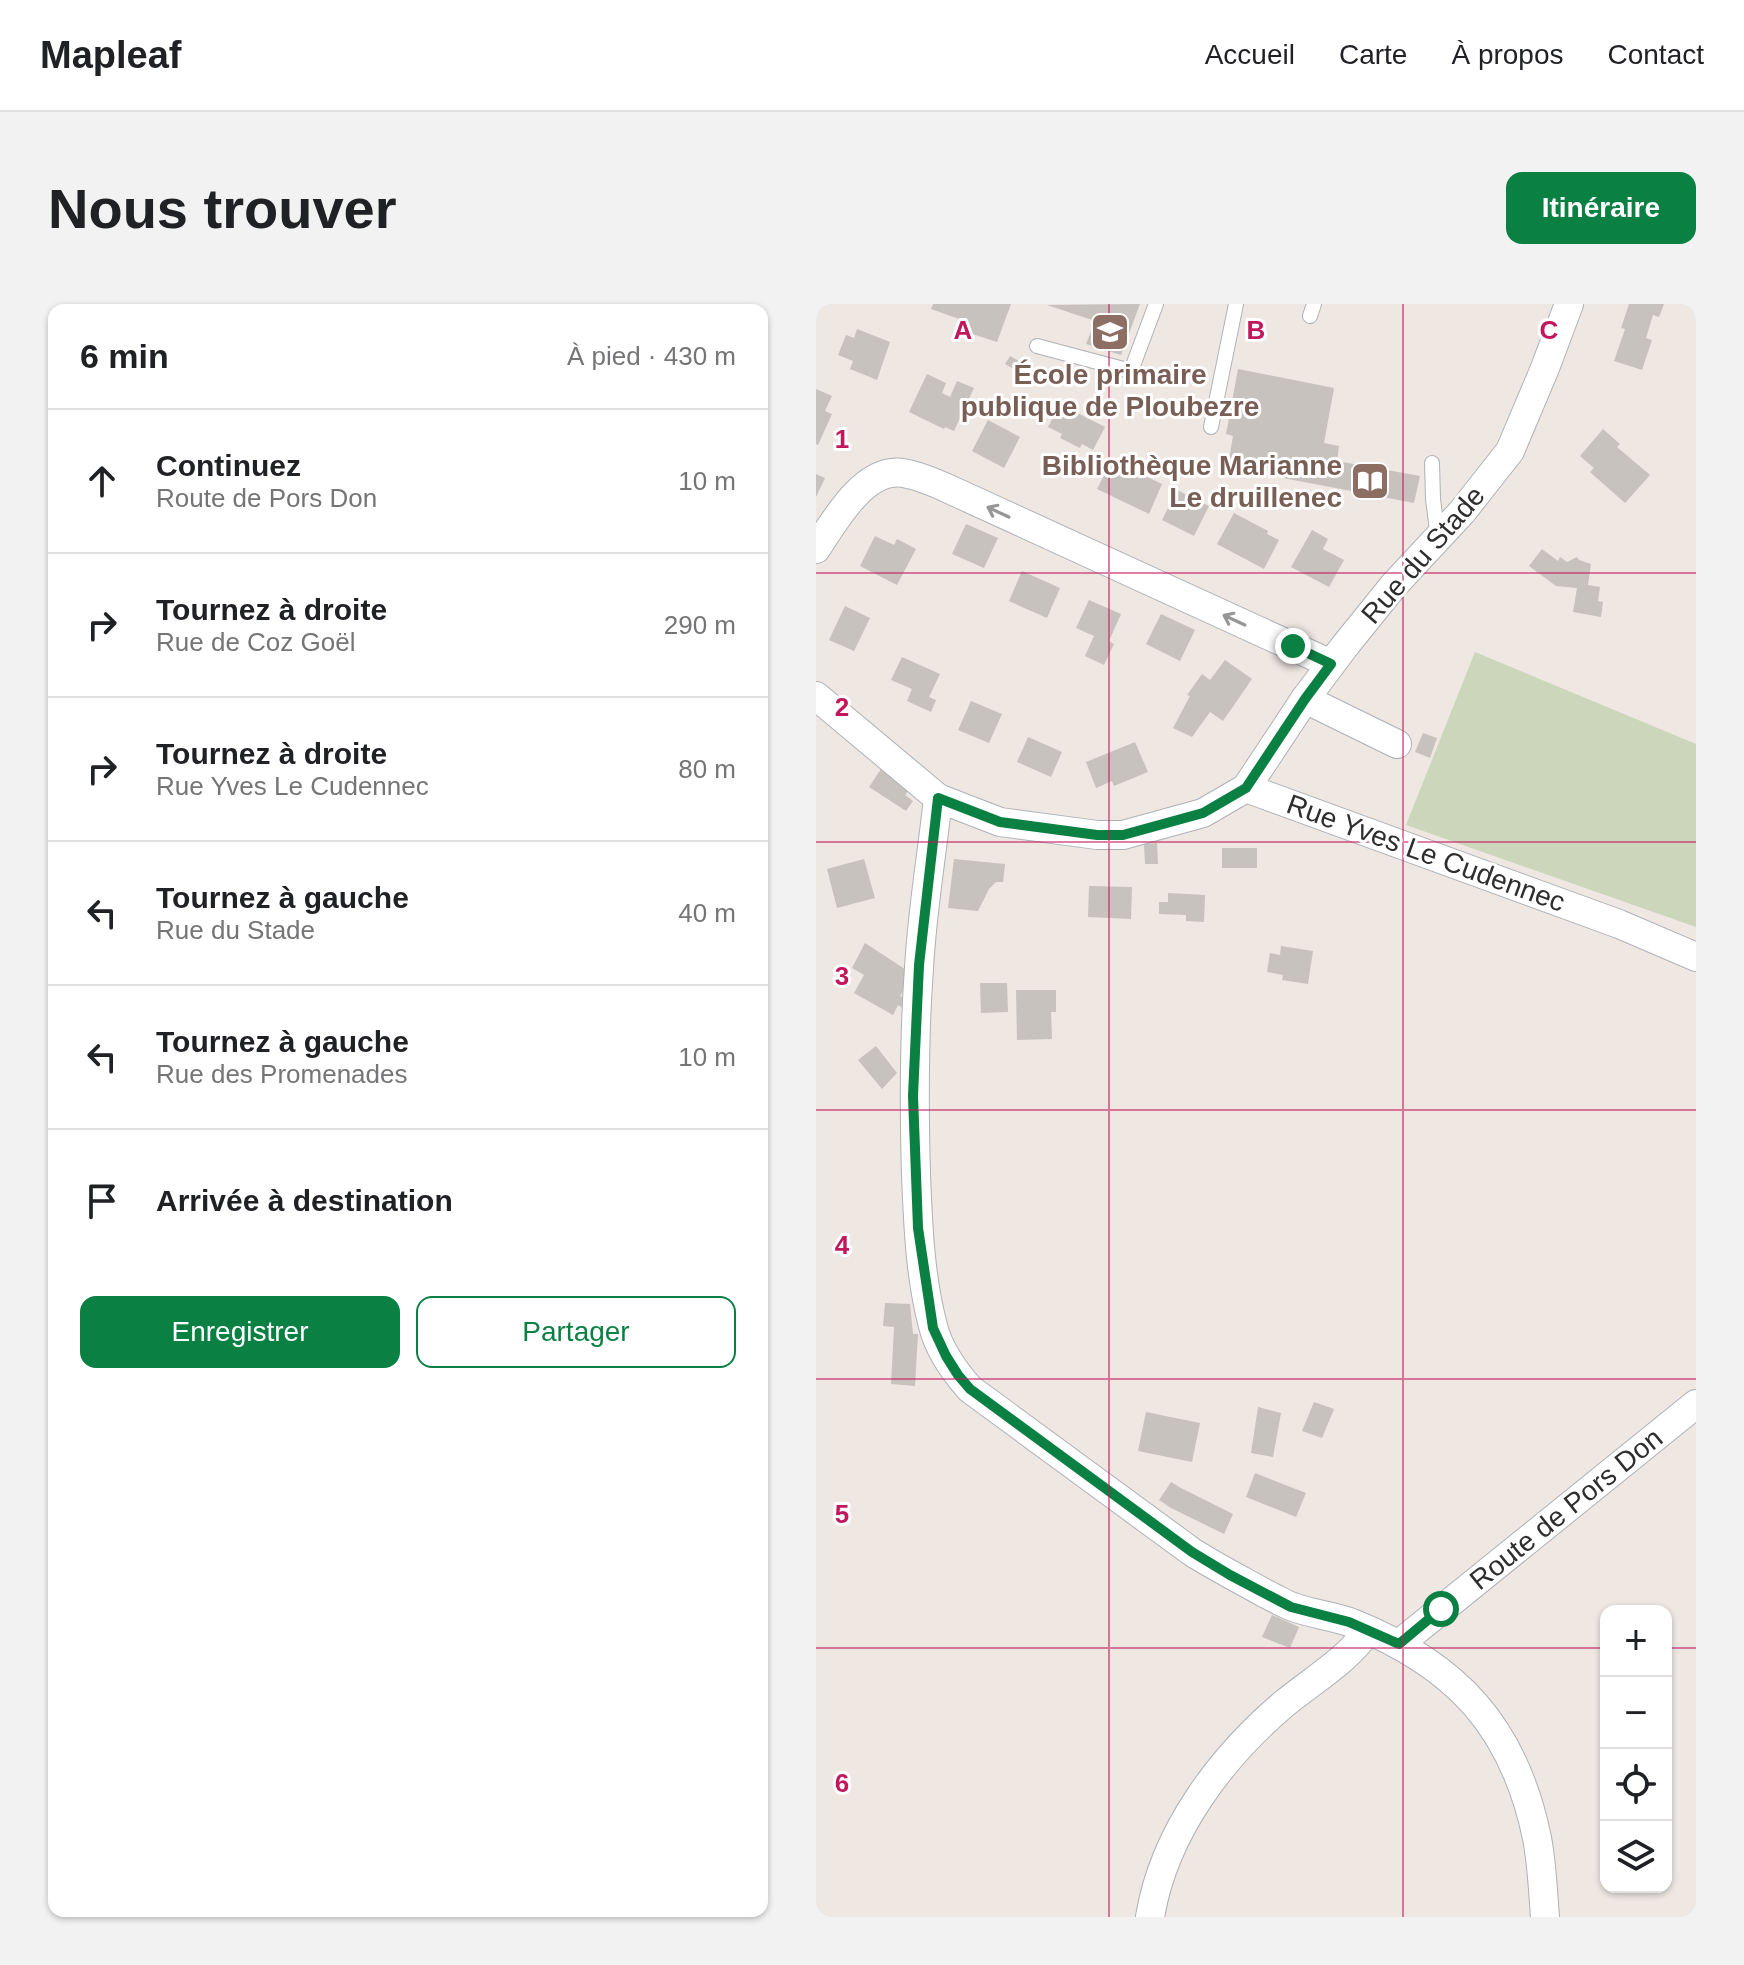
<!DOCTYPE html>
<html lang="fr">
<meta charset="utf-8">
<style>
:root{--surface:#fff;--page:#f2f2f2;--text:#202124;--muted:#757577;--line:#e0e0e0;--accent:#0b8043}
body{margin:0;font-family:Arial,sans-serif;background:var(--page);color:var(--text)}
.controls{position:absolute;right:24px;bottom:24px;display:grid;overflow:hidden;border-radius:16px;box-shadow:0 2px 6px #0004}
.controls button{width:72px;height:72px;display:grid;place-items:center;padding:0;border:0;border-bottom:2px solid var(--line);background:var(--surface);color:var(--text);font:40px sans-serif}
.stop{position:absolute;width:24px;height:24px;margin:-18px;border:6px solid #0b8043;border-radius:50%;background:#fff}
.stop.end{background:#0b8043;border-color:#fff;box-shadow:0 2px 8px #0008}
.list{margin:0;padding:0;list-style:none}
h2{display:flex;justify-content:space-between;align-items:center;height:104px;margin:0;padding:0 32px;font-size:34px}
h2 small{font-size:26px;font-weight:400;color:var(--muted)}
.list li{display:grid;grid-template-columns:52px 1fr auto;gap:24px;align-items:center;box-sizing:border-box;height:144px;padding:0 32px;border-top:2px solid var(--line)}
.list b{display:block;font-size:30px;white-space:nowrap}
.list p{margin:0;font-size:26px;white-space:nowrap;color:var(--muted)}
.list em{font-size:26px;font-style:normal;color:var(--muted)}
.actions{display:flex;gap:16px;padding:24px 32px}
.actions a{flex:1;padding:18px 0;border:2px solid var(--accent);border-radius:16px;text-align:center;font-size:28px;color:var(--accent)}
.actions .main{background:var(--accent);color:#fff}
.icon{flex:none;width:44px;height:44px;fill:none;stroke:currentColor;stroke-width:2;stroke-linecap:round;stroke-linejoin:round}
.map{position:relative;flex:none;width:880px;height:1613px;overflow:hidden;border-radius:16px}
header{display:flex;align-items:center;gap:48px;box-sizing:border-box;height:112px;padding:0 40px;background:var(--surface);border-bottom:2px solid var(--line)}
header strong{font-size:38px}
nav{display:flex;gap:44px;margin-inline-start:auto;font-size:28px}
.intro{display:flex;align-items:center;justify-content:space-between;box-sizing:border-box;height:192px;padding:0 48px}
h1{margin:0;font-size:56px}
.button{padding:20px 36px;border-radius:16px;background:var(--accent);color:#fff;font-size:28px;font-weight:700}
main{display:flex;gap:48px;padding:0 48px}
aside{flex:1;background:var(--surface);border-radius:16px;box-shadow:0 2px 6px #0004}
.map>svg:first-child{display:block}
.cemetery{fill:#ccd6bb}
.building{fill:#c7c2bd}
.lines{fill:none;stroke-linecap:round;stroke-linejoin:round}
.service-casing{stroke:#aeb1b8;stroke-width:16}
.minor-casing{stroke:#aeb1b8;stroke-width:30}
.service{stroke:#fff;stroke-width:14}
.minor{stroke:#fff;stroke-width:28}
.oneway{stroke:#969696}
.route{stroke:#0b8043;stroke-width:10}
.grid{fill:none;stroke:#c2185b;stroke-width:2;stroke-opacity:0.55}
.labels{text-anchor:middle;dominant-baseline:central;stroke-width:6;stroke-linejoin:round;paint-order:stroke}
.education-label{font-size:28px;font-weight:bold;fill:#785e54;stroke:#fff}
.street-label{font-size:28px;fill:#2e2e2e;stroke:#fff}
.grid-label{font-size:26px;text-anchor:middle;font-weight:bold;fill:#c2185b;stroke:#fff;stroke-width:6;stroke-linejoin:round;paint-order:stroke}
</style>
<header>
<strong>Mapleaf</strong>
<nav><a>Accueil</a><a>Carte</a><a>À propos</a><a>Contact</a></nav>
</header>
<div class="intro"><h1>Nous trouver</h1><a class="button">Itinéraire</a></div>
<main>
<aside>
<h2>6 min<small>À pied · 430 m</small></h2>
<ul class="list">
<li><svg class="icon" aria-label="ahead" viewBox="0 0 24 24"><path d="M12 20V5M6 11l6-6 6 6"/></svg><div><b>Continuez</b><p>Route de Pors Don</p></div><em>10 m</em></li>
<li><svg class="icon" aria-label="right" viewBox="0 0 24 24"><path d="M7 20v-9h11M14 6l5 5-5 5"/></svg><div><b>Tournez à droite</b><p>Rue de Coz Goël</p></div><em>290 m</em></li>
<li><svg class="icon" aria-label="right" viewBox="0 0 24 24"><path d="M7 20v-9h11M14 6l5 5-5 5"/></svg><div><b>Tournez à droite</b><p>Rue Yves Le Cudennec</p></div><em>80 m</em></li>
<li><svg class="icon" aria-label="left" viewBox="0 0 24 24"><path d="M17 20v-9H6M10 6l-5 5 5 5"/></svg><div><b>Tournez à gauche</b><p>Rue du Stade</p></div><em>40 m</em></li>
<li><svg class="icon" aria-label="left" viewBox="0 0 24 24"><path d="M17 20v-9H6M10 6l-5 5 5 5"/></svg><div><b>Tournez à gauche</b><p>Rue des Promenades</p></div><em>10 m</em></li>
<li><svg class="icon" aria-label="arrive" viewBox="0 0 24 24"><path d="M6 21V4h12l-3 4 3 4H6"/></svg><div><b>Arrivée à destination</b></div></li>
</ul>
<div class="actions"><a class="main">Enregistrer</a><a>Partager</a></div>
</aside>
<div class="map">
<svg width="880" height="1613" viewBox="0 0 880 1613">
<rect width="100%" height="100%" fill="#eee7e2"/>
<path class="cemetery" d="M 659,348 L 880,440 L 880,623 L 590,521 Z"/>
<g class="building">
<path d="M 117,0 L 195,0 L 181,38 L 144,26 L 146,16 L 115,5 Z"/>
<path d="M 324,0 L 305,51 L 270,40 L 279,17 L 231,1 Z"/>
<path d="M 813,0 L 848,0 L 843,13 L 837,11 L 830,34 L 836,36 L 826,66 L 798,57 L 809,25 L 805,24 Z"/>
<path d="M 41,25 L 74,38 L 61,76 L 34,65 L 37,57 L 22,51 L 30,31 L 38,34 Z"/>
<path d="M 194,52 L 215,64 L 210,72 L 189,60 Z"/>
<path d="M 422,65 L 518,84 L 508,139 L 523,142 L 521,157 L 604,172 L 598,199 L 452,171 L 453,164 L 413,156 L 417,132 L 410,130 Z"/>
<path d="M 111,70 L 130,79 L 126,89 L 134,93 L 141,77 L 158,84 L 138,127 L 129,123 L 128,125 L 93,108 Z"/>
<path d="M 0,85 L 16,92 L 9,107 L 16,110 L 2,141 L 0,140 Z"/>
<path d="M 244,100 L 289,123 L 277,146 L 266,140 L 264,144 L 244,134 L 246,130 L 232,123 Z"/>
<path d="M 172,116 L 204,133 L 188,164 L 156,147 Z"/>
<path d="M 787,125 L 804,140 L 801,143 L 834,171 L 809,199 L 774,168 L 778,164 L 764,152 Z"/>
<path d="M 296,156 L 346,180 L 333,210 L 281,185 Z"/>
<path d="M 0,170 L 9,174 L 0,193 Z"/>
<path d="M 361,186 L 393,202 L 378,232 L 346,216 Z"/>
<path d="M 418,209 L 452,227 L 451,230 L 463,236 L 448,265 L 401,240 Z"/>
<path d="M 150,220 L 182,234 L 168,264 L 136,250 Z"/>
<path d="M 496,226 L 512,235 L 507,245 L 528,256 L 513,283 L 475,263 Z"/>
<path d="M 59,232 L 78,241 L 81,235 L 100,245 L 81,281 L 44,262 Z"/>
<path d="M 726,245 L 742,257 L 744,253 L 751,258 L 761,253 L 763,256 L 775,260 L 772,281 L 784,283 L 782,297 L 787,298 L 785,313 L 757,308 L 761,284 L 740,282 L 713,262 Z"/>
<path d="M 206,267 L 244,284 L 231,314 L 193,297 Z"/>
<path d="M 273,296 L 305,310 L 293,337 L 298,340 L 288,361 L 269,352 L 278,332 L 260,324 Z"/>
<path d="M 29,302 L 54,314 L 38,347 L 13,336 Z"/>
<path d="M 345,310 L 379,326 L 364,357 L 330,340 Z"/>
<path d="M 86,353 L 124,370 L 113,393 L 120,396 L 115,408 L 91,397 L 96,385 L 75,376 Z"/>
<path d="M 409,356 L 436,375 L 407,417 L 394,408 L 376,433 L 357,424 L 374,392 L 371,391 L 386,370 L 394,376 Z"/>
<path d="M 155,397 L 186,410 L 173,439 L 142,426 Z"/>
<path d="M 607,429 L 621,434 L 614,454 L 599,448 Z"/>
<path d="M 212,433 L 246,448 L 235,473 L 201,458 Z"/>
<path d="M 319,438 L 332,468 L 298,482 L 296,477 L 280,484 L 270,458 Z"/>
<path d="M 67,462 L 93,485 L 89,491 L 97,497 L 90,507 L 53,483 Z"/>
<path d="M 341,539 L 342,560 L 329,560 L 328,540 Z"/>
<rect x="406" y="544" width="35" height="20"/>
<path d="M 48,555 L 59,594 L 21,604 L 11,565 Z"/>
<path d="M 138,555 L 189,560 L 187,578 L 180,578 L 173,585 L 162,607 L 132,604 Z"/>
<path d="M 273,582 L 316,583 L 315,615 L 272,613 Z"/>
<path d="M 352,589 L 389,591 L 388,618 L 370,617 L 370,611 L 343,610 L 343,598 L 352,598 Z"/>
<path d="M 49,639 L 98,671 L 84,692 L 93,697 L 88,705 L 82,701 L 77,711 L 38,689 L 48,671 L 36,664 Z"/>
<path d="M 465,642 L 497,647 L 492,680 L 466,676 L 467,671 L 451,668 L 454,649 L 464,651 Z"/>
<path d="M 164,679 L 191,679 L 192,708 L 165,709 Z"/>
<path d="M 200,686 L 240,686 L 240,708 L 235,708 L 236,735 L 201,736 Z"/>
<path d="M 60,742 L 81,769 L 66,785 L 42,756 Z"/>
<path d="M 69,999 L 94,1000 L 97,1030 L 102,1030 L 99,1082 L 75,1080 L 78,1023 L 67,1022 Z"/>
<path d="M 498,1098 L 518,1105 L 506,1134 L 486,1127 Z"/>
<path d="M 442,1103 L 465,1109 L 457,1153 L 435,1149 Z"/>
<path d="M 330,1108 L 384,1119 L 376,1158 L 322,1147 Z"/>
<path d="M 439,1169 L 490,1189 L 480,1213 L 430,1193 Z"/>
<path d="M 355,1178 L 365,1184 L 417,1210 L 408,1230 L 355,1204 L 343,1196 Z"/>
<path d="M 456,1311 L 483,1323 L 474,1344 L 446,1333 Z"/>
</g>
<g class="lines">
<g class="service-casing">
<g id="service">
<path d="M 494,12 L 498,0"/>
<path d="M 221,42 L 315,67 L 340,0"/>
<path d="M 395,123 L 420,0"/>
<path d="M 616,159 L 617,195 L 622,234"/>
</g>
</g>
<g class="minor-casing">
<g id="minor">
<path d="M 0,245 C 18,218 48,163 87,169 C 104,172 120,179 135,186 L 515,360"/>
<path d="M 0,392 L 122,494 L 184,518 L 281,531 L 307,531 L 387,509 L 430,484 L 489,395 L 528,343 L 578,281 L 646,208 L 694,147 L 729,64 L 753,0"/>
<path d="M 489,395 L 581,440"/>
<path d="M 430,484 L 803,620 L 880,653"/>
<path d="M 122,494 C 116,551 106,607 103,664 C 98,733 98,802 100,871 C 102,921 104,973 117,1022 C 123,1046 138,1067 154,1085 L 376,1248 C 400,1263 425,1276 450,1290 C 459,1294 468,1300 477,1303 C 496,1310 517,1312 536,1319 C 641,1361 698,1423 721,1534 C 726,1560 727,1587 729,1613"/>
<path d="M 583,1340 L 880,1100"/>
<path d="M 334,1613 C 348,1528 405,1453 469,1399 C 497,1376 532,1356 552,1326"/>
</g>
</g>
<use href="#service" class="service"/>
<use href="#minor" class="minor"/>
</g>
<defs><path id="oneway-shaft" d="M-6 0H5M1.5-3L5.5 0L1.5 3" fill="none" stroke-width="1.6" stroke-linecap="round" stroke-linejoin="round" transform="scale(2)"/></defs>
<g class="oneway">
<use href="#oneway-shaft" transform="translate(182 208) rotate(-155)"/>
<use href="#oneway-shaft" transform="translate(418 316) rotate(-155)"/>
</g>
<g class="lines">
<path class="route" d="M 477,342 L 515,360 L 489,395 L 430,484 L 387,509 L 307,531 L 281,531 L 184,518 L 122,494 L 103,661 L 97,792 L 102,924 L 117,1024 L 130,1052 L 142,1071 L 154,1085 L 376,1248 L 414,1271 L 475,1303 L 533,1318 L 583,1340 L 625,1305"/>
</g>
<path class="grid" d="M 293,0 L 293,1613M 587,0 L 587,1613M 0,269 L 880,269M 0,538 L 880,538M 0,806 L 880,806M 0,1075 L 880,1075M 0,1344 L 790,1344M 850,1344 L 880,1344"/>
<defs>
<g id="school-square" transform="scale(2)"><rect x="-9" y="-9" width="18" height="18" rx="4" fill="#8d6e63" stroke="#fff"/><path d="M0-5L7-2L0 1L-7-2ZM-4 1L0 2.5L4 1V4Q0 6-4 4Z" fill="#fff"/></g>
<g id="library-square" transform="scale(2)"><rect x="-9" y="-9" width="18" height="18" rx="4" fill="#8d6e63" stroke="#fff"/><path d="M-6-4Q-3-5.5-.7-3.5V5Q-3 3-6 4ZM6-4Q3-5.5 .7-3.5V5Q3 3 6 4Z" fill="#fff"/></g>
</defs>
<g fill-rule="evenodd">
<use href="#school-square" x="294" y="28"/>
<use href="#library-square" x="554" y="177"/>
</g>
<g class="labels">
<g class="education-label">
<text x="294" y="70">École primaire<tspan x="294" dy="32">publique de Ploubezre</tspan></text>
<text x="526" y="161" text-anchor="end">Bibliothèque Marianne<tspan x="526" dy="32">Le druillenec</tspan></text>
</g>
<g class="street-label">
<text transform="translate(607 251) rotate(-49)">Rue du Stade</text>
<text transform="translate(610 549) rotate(20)">Rue Yves Le Cudennec</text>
<text transform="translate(750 1205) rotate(-39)">Route de Pors Don</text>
</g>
</g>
<g class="grid-label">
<text x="147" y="35">A</text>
<text x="440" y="35">B</text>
<text x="733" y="35">C</text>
<text x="26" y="144">1</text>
<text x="26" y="412">2</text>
<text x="26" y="681">3</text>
<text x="26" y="950">4</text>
<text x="26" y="1219">5</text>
<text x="26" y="1488">6</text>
</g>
</svg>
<div class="controls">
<button>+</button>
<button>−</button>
<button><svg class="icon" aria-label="locate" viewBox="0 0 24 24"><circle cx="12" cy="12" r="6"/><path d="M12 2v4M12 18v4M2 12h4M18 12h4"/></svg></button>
<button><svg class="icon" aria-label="layers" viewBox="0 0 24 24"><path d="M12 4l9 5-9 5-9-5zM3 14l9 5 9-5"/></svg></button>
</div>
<div class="stop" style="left:625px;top:1305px"></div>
<div class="stop end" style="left:477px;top:342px"></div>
</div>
</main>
